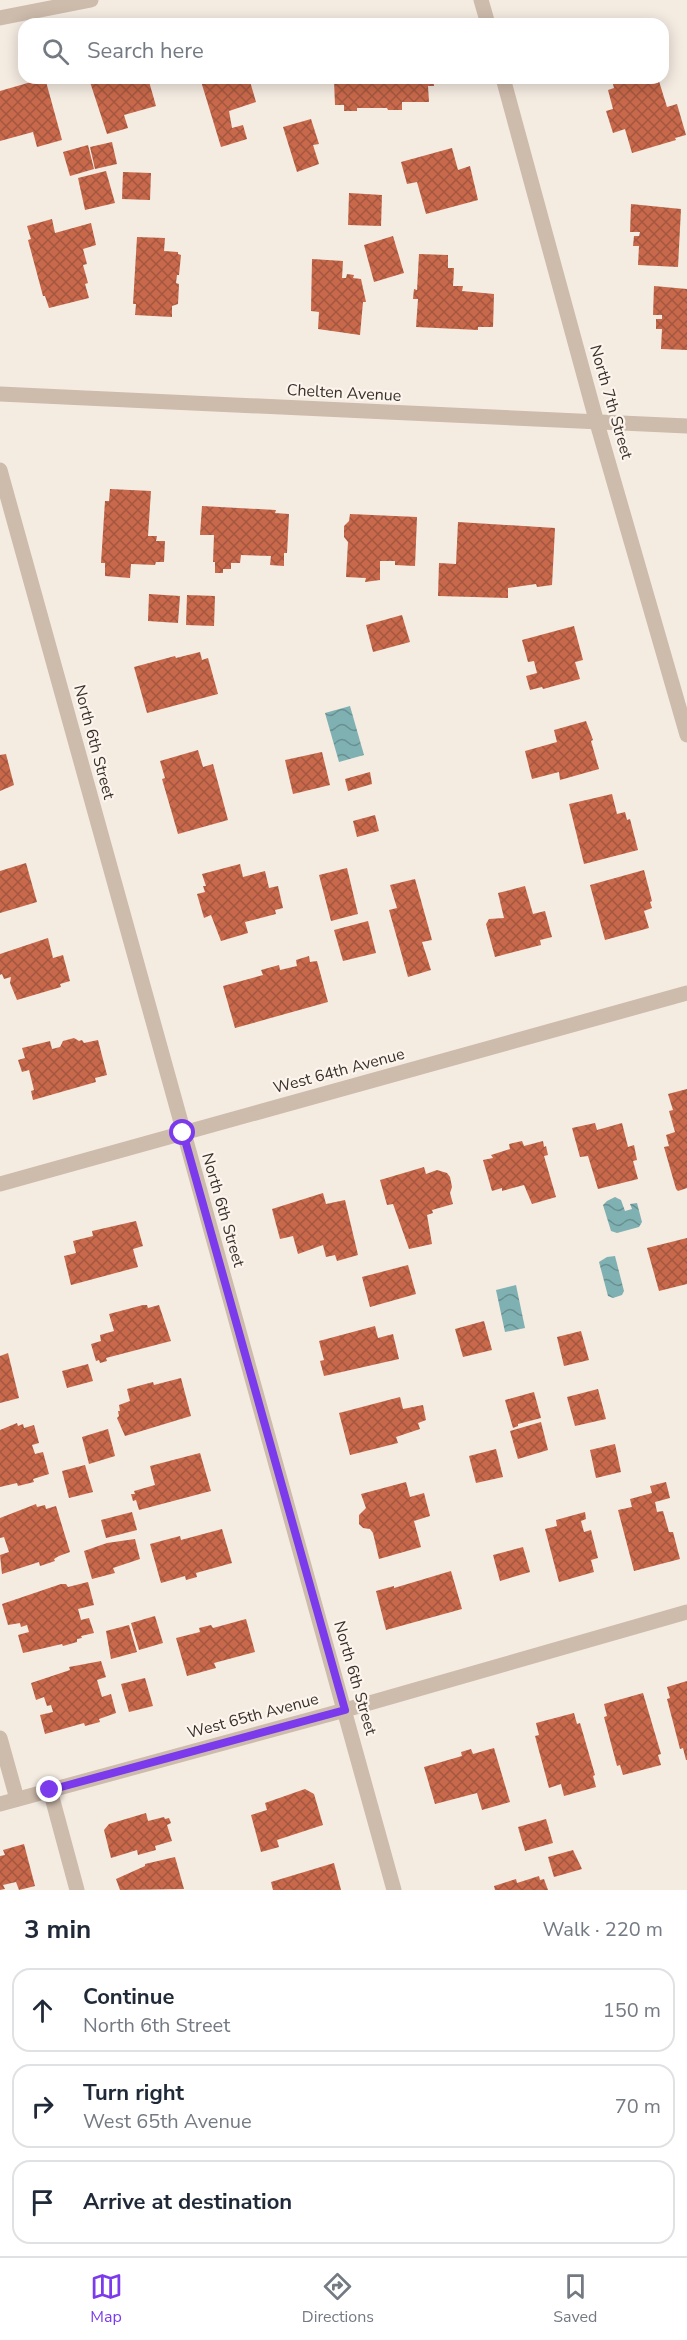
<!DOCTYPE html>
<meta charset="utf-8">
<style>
:root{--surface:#fff;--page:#f6f6f7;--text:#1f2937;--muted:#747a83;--line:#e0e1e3;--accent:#7c3aed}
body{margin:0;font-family:"Nunito Sans",sans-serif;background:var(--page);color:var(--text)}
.stop{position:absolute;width:18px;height:18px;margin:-14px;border:4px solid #7c3aed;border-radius:50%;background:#fff}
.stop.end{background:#7c3aed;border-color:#fff;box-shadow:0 2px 6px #0008}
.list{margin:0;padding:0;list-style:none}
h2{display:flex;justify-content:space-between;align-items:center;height:78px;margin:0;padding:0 24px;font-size:26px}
h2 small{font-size:20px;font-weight:400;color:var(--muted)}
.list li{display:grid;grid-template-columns:39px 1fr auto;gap:18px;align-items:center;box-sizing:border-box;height:84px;margin:0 12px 12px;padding:0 12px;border:2px solid var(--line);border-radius:18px}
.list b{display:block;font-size:22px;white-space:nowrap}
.list p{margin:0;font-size:20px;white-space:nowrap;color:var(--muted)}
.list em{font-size:20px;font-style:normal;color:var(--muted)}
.icon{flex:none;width:33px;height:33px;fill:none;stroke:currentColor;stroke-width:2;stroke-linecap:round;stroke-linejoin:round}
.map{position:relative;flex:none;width:687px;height:1890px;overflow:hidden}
.search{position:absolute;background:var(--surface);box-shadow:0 3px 15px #0003;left:18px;right:18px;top:18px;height:66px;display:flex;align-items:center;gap:15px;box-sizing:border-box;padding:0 21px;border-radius:18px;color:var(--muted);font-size:22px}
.sheet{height:366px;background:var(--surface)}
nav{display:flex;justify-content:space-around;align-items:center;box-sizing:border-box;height:84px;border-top:2px solid var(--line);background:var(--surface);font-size:16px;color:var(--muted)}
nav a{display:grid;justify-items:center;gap:3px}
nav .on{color:var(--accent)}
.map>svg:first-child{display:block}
.water{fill:url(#water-waves)}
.building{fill:url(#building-cross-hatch)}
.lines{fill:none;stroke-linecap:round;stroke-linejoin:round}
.minor{stroke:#cdbbac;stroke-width:15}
.route{stroke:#7c3aed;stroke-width:8}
.labels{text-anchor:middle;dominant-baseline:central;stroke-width:4.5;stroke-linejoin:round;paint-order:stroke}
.street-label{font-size:16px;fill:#3b302b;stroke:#fbf5ee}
</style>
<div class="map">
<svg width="687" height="1890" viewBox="0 0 687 1890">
<defs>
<pattern id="water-waves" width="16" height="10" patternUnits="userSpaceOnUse" patternTransform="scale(1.5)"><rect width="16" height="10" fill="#7fb0b2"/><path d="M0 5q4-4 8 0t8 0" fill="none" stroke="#699091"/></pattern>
<pattern id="building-cross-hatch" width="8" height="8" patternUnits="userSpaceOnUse" patternTransform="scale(1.5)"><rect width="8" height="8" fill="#c8694b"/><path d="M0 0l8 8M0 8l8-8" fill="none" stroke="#a4573f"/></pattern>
</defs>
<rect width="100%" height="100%" fill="#f4ebe1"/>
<g class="water">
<path d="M 350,706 L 364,755 L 339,762 L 325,713 Z"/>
<path d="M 615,1197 L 621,1200 L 625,1211 L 632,1209 L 630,1204 L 637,1203 L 642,1222 L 639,1227 L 617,1233 L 611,1231 L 603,1205 L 607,1201 Z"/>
<path d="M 615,1256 L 624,1291 L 622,1295 L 613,1298 L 608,1296 L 599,1262 L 607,1257 Z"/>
<path d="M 516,1285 L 525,1328 L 505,1332 L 496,1290 Z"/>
</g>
<g class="building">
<path d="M 45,78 L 62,140 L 37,147 L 33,132 L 0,141 L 0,91 Z"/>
<path d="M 93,78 L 148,78 L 156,106 L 124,115 L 128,128 L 107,134 L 90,82 L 94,81 Z"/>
<path d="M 200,78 L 249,78 L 256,102 L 229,111 L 232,128 L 243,125 L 247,139 L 221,147 Z"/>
<path d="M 359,78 L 433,78 L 434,86 L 428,86 L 429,102 L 402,102 L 402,110 L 388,110 L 387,108 L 357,108 L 357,111 L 344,111 L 344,105 L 335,105 L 334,80 Z"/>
<path d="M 615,78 L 658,78 L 667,107 L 677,104 L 686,135 L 675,138 L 676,140 L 632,153 L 625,129 L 613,133 L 606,111 L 613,109 L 608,90 L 614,88 L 613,84 L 617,83 Z"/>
<path d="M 311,119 L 319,144 L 313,145 L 319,164 L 297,172 L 283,127 Z"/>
<path d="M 112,142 L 117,164 L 95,169 L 90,147 Z"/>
<path d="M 88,145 L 94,169 L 70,176 L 63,152 Z"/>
<path d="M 452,148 L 458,170 L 470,166 L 478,200 L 426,214 L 417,182 L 407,184 L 401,162 Z"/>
<path d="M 106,171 L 115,203 L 85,210 L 78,178 Z"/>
<path d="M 123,172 L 151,173 L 150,200 L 122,199 Z"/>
<path d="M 349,193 L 382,195 L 381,226 L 348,225 Z"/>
<path d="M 631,204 L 681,209 L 678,267 L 638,265 L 639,246 L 633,246 L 634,236 L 639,236 L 640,232 L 630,232 Z"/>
<path d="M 52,219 L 55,233 L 91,223 L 96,245 L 83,249 L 87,264 L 83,265 L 88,283 L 85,284 L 89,298 L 49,308 L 45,296 L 43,296 L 28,240 L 31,239 L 27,226 Z"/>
<path d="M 393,236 L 404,273 L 374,282 L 364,245 Z"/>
<path d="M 137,237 L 165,238 L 164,251 L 178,252 L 178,254 L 181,255 L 179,275 L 177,275 L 176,283 L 179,284 L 178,304 L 172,306 L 172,317 L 135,315 L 136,304 L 133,304 Z"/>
<path d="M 419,254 L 448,255 L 448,268 L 454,268 L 453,286 L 463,286 L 462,291 L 494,294 L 493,327 L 478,327 L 478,330 L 416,327 L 418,299 L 413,299 L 414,289 L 417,290 Z"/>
<path d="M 312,259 L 343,261 L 342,278 L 346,278 L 347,274 L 354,275 L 353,278 L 361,279 L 366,302 L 363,302 L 360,335 L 318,329 L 319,312 L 311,311 Z"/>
<path d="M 654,286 L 687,289 L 687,350 L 661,349 L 662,329 L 656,329 L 656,319 L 662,319 L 662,315 L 653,315 Z"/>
<path d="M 110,489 L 151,491 L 148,536 L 157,536 L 156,541 L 165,541 L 164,562 L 156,562 L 155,565 L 131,564 L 130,578 L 105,576 L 105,563 L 101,563 L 105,501 L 109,501 Z"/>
<path d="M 202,506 L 276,510 L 275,513 L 289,514 L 287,553 L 284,553 L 284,566 L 270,565 L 271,556 L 241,555 L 240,563 L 231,563 L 231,569 L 223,569 L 223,573 L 215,573 L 215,562 L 213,562 L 214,535 L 200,535 Z"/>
<path d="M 350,514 L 417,517 L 415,566 L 395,565 L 395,561 L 380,561 L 380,580 L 365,582 L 366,578 L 346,577 L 348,542 L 344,537 L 344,526 L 349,521 Z"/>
<path d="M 458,522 L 555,528 L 552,585 L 537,587 L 536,584 L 508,588 L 508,598 L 438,596 L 439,563 L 456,564 Z"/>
<path d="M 149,594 L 180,596 L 178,623 L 148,621 Z"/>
<path d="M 187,595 L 215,596 L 214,626 L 186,625 Z"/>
<path d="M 402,615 L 410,642 L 373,652 L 366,625 Z"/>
<path d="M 574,626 L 583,660 L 575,662 L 580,679 L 543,689 L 542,687 L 530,690 L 526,676 L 537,673 L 534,661 L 528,662 L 522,640 Z"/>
<path d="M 200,652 L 202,660 L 208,658 L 218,694 L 147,713 L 134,667 L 175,656 L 176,658 Z"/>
<path d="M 586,721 L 593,740 L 591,741 L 599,769 L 560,780 L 559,772 L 532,779 L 525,751 L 557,742 L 554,730 Z"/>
<path d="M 198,750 L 203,767 L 213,764 L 228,820 L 178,834 L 162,779 L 165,778 L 160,761 Z"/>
<path d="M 322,752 L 330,785 L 293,794 L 285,760 Z"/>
<path d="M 6,754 L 14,785 L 0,791 L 0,755 Z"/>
<path d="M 370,772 L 372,784 L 348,791 L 345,779 Z"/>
<path d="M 612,794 L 617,814 L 625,812 L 627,820 L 630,819 L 638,850 L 584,864 L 569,804 Z"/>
<path d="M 375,815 L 379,831 L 357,837 L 353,821 Z"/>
<path d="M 26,863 L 37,902 L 0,913 L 0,871 Z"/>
<path d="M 240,864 L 243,877 L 265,871 L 269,888 L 278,886 L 283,908 L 275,910 L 276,914 L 245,922 L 248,933 L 221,941 L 211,915 L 204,918 L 197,894 L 205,892 L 203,886 L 206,886 L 202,874 Z"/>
<path d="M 347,868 L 358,914 L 331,921 L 319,875 Z"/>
<path d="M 644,870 L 652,901 L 650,902 L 652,908 L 644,911 L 649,928 L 605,940 L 590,885 Z"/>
<path d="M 415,879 L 432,940 L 422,942 L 431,970 L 408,977 L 389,910 L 397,908 L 390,885 Z"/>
<path d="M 525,886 L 533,914 L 545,911 L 552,937 L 540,940 L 541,945 L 495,957 L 486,924 L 489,919 L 504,918 L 498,893 Z"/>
<path d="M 368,921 L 376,953 L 343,961 L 334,930 Z"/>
<path d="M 48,938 L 53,958 L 63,955 L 70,981 L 60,984 L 61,987 L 17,1000 L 10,983 L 11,977 L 4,979 L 2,974 L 0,975 L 0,954 Z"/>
<path d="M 309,956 L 310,962 L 317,961 L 328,1002 L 235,1028 L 223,986 L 263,975 L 261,970 L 279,965 L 280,970 L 297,966 L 296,960 Z"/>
<path d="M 74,1038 L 79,1041 L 82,1040 L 84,1043 L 98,1040 L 107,1075 L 95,1078 L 96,1082 L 33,1100 L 31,1091 L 34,1090 L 29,1070 L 22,1072 L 18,1060 L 25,1058 L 22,1048 L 50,1041 L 52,1049 L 60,1047 L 63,1041 Z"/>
<path d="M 687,1089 L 687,1188 L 678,1191 L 676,1189 L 664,1147 L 669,1146 L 666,1135 L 675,1132 L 669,1111 L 673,1110 L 668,1094 Z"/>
<path d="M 595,1123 L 597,1130 L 622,1123 L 628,1147 L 634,1145 L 637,1160 L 633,1161 L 638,1179 L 598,1189 L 588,1156 L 580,1157 L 572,1128 Z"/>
<path d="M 522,1141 L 524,1146 L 543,1141 L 544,1147 L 546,1146 L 548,1155 L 544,1156 L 556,1197 L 532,1204 L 524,1185 L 502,1191 L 502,1188 L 492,1191 L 483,1160 L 493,1158 L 491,1155 L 510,1149 L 509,1144 Z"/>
<path d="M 424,1167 L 426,1174 L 437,1170 L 447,1173 L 450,1177 L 452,1187 L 450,1193 L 453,1204 L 432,1210 L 433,1213 L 427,1215 L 432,1244 L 409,1249 L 393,1204 L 387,1205 L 380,1180 Z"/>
<path d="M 323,1193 L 326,1204 L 345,1200 L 358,1255 L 337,1261 L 335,1255 L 326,1257 L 323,1245 L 298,1254 L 293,1236 L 280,1239 L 272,1209 Z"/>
<path d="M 136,1221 L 143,1246 L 133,1249 L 138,1267 L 71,1285 L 64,1256 L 76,1253 L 73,1241 L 93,1236 L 92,1231 Z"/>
<path d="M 687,1238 L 687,1284 L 659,1291 L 647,1248 Z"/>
<path d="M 408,1265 L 416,1294 L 370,1307 L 362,1277 Z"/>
<path d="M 143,1305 L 147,1305 L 148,1308 L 159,1305 L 171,1341 L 106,1358 L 107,1361 L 100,1363 L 99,1360 L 96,1361 L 91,1344 L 101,1341 L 100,1335 L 114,1331 L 109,1314 Z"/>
<path d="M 484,1321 L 492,1350 L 463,1357 L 455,1329 Z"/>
<path d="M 375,1326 L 378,1338 L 393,1334 L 399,1359 L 324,1376 L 320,1361 L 324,1360 L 319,1341 Z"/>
<path d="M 581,1331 L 589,1360 L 564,1366 L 557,1337 Z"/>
<path d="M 8,1353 L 19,1398 L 0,1403 L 0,1356 Z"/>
<path d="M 88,1364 L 93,1381 L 67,1388 L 62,1371 Z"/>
<path d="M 181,1378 L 191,1416 L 125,1436 L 117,1418 L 119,1416 L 118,1411 L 120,1411 L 119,1405 L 130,1401 L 127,1389 L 153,1382 L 154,1385 Z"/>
<path d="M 598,1389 L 606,1419 L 575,1426 L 567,1397 Z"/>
<path d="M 534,1392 L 541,1418 L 518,1424 L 518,1426 L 513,1428 L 505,1400 Z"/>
<path d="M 400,1397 L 403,1409 L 423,1405 L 426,1420 L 418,1423 L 420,1429 L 396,1437 L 398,1443 L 350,1455 L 339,1413 Z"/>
<path d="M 541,1422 L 548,1450 L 518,1459 L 510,1431 Z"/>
<path d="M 17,1423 L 18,1426 L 23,1424 L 24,1428 L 34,1425 L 39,1443 L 32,1445 L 35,1454 L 43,1452 L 49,1474 L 33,1479 L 34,1482 L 18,1486 L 17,1483 L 0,1487 L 0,1430 Z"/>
<path d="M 108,1429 L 115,1456 L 89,1464 L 82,1437 Z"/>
<path d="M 615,1444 L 621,1472 L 596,1478 L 590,1450 Z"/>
<path d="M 496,1449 L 503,1477 L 476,1483 L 469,1456 Z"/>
<path d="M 200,1453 L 211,1491 L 139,1510 L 136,1500 L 133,1501 L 131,1494 L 135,1494 L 134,1491 L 155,1485 L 150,1466 Z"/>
<path d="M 85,1465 L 93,1492 L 69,1498 L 62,1471 Z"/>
<path d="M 406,1482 L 410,1497 L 424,1493 L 430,1516 L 414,1521 L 421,1547 L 379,1559 L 373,1533 L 370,1529 L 363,1528 L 359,1524 L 359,1515 L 366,1508 L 361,1494 Z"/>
<path d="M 666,1482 L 670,1498 L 655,1502 L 657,1512 L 663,1511 L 669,1532 L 673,1532 L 680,1559 L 634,1571 L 618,1510 L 632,1507 L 630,1499 L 652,1493 L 650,1486 Z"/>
<path d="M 36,1504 L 37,1507 L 45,1505 L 46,1509 L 56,1506 L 70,1552 L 59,1556 L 54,1559 L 55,1561 L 40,1566 L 39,1562 L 2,1574 L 0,1555 L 9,1552 L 4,1537 L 0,1538 L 0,1518 Z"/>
<path d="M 132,1512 L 137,1530 L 106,1538 L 101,1520 Z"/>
<path d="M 585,1512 L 586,1519 L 581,1521 L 584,1532 L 591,1530 L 598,1558 L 591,1560 L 594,1572 L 559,1582 L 545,1529 L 557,1526 L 556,1520 Z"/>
<path d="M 222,1529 L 232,1563 L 196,1573 L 197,1577 L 186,1580 L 185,1576 L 161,1583 L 150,1544 L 180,1536 L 181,1540 Z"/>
<path d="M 135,1539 L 140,1559 L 113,1568 L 115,1573 L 92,1579 L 84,1551 L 107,1543 Z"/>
<path d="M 523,1547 L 530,1572 L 500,1581 L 493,1555 Z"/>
<path d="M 451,1571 L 462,1609 L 386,1630 L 376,1591 L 394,1586 L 394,1588 Z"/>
<path d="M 88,1582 L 94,1605 L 78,1609 L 81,1620 L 89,1618 L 94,1633 L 81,1636 L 82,1638 L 77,1639 L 77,1642 L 63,1646 L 62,1644 L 23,1653 L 18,1635 L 29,1632 L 27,1625 L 21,1627 L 20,1623 L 8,1625 L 2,1604 L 61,1584 L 66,1584 L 68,1587 Z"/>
<path d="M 155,1616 L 163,1643 L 139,1650 L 131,1623 Z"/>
<path d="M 246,1619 L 255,1652 L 214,1663 L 216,1668 L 187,1676 L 176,1638 L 200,1632 L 199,1628 L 211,1625 L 213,1628 Z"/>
<path d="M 129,1625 L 137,1652 L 111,1659 L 106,1631 Z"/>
<path d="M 101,1661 L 106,1677 L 97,1680 L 102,1697 L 111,1694 L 116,1713 L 99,1719 L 100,1722 L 85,1726 L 84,1723 L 45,1734 L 40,1715 L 53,1712 L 51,1705 L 47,1706 L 44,1697 L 36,1700 L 31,1683 L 70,1670 L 69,1667 Z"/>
<path d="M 145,1678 L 153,1706 L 129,1712 L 121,1684 Z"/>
<path d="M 687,1681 L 687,1760 L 686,1760 L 683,1748 L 680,1749 L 667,1699 L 670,1698 L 667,1687 Z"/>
<path d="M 643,1693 L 661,1754 L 658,1755 L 661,1765 L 623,1775 L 620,1765 L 617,1766 L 604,1717 L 607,1716 L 604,1704 Z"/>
<path d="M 574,1713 L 577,1724 L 580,1723 L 595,1775 L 593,1776 L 596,1787 L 564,1796 L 561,1784 L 549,1788 L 535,1736 L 539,1735 L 536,1723 Z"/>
<path d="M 494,1748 L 510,1802 L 482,1810 L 477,1793 L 435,1804 L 424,1767 L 462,1756 L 461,1752 L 471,1749 L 473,1754 Z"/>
<path d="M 305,1789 L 314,1794 L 323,1825 L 277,1840 L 279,1847 L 261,1852 L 251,1815 L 267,1810 L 265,1803 Z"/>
<path d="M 146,1813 L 148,1821 L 164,1817 L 165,1819 L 169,1818 L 171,1823 L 167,1825 L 172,1841 L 155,1846 L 156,1850 L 138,1855 L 137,1850 L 111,1858 L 104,1830 L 109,1824 Z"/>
<path d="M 546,1819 L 553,1843 L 525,1851 L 518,1827 Z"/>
<path d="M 24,1844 L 35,1886 L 19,1890 L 16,1882 L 3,1885 L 5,1889 L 0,1890 L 0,1856 L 5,1855 L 3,1850 Z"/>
<path d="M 573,1850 L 582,1869 L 554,1877 L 548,1857 Z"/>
<path d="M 175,1857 L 184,1889 L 120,1890 L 116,1879 L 145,1866 L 145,1864 Z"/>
<path d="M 334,1863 L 341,1890 L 273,1890 L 271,1882 Z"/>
<path d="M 539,1876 L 540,1880 L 544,1879 L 548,1890 L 495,1890 L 494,1886 L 516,1879 L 517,1883 Z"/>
</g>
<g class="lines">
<g class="minor">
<path d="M 481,0 L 488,24"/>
<path d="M 0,18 L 91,0"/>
<path d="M 503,78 L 597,423 L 687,735"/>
<path d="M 0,394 L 687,426"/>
<path d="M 0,470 L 394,1890"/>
<path d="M 0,1184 L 687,993"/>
<path d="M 0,1738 L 17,1799"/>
<path d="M 50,1790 L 77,1890"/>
<path d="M 0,1804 L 345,1710 L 687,1612"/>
</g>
</g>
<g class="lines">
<path class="route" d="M 50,1790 L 345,1710 L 183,1133"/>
</g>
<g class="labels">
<g class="street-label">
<text transform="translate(344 393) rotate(3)">Chelten Avenue</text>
<text transform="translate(611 402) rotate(74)">North 7th Street</text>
<text transform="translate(94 742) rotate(75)">North 6th Street</text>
<text transform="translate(339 1071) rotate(-15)">West 64th Avenue</text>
<text transform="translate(223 1210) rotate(74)">North 6th Street</text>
<text transform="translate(355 1678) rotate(74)">North 6th Street</text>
<text transform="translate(253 1716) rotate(-15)">West 65th Avenue</text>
</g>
</g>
</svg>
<div class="stop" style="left:183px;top:1133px"></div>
<div class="stop end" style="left:50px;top:1790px"></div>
<div class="search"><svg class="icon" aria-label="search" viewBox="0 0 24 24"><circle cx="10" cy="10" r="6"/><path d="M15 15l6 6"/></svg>Search here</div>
</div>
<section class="sheet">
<h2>3 min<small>Walk · 220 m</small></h2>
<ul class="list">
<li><svg class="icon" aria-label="ahead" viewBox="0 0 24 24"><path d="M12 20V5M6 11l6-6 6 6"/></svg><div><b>Continue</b><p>North 6th Street</p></div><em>150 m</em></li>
<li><svg class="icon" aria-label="right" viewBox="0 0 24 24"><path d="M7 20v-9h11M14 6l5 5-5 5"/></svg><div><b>Turn right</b><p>West 65th Avenue</p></div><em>70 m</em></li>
<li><svg class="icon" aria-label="arrive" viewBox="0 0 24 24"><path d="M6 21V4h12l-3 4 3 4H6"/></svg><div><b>Arrive at destination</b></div></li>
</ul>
</section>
<nav>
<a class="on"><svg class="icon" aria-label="map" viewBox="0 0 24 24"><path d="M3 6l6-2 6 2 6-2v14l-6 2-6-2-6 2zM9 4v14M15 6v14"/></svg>Map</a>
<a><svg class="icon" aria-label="directions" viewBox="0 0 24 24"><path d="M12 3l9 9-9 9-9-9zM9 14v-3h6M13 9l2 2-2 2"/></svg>Directions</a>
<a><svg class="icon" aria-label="saved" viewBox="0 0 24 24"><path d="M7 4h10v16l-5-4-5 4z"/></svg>Saved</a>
</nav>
